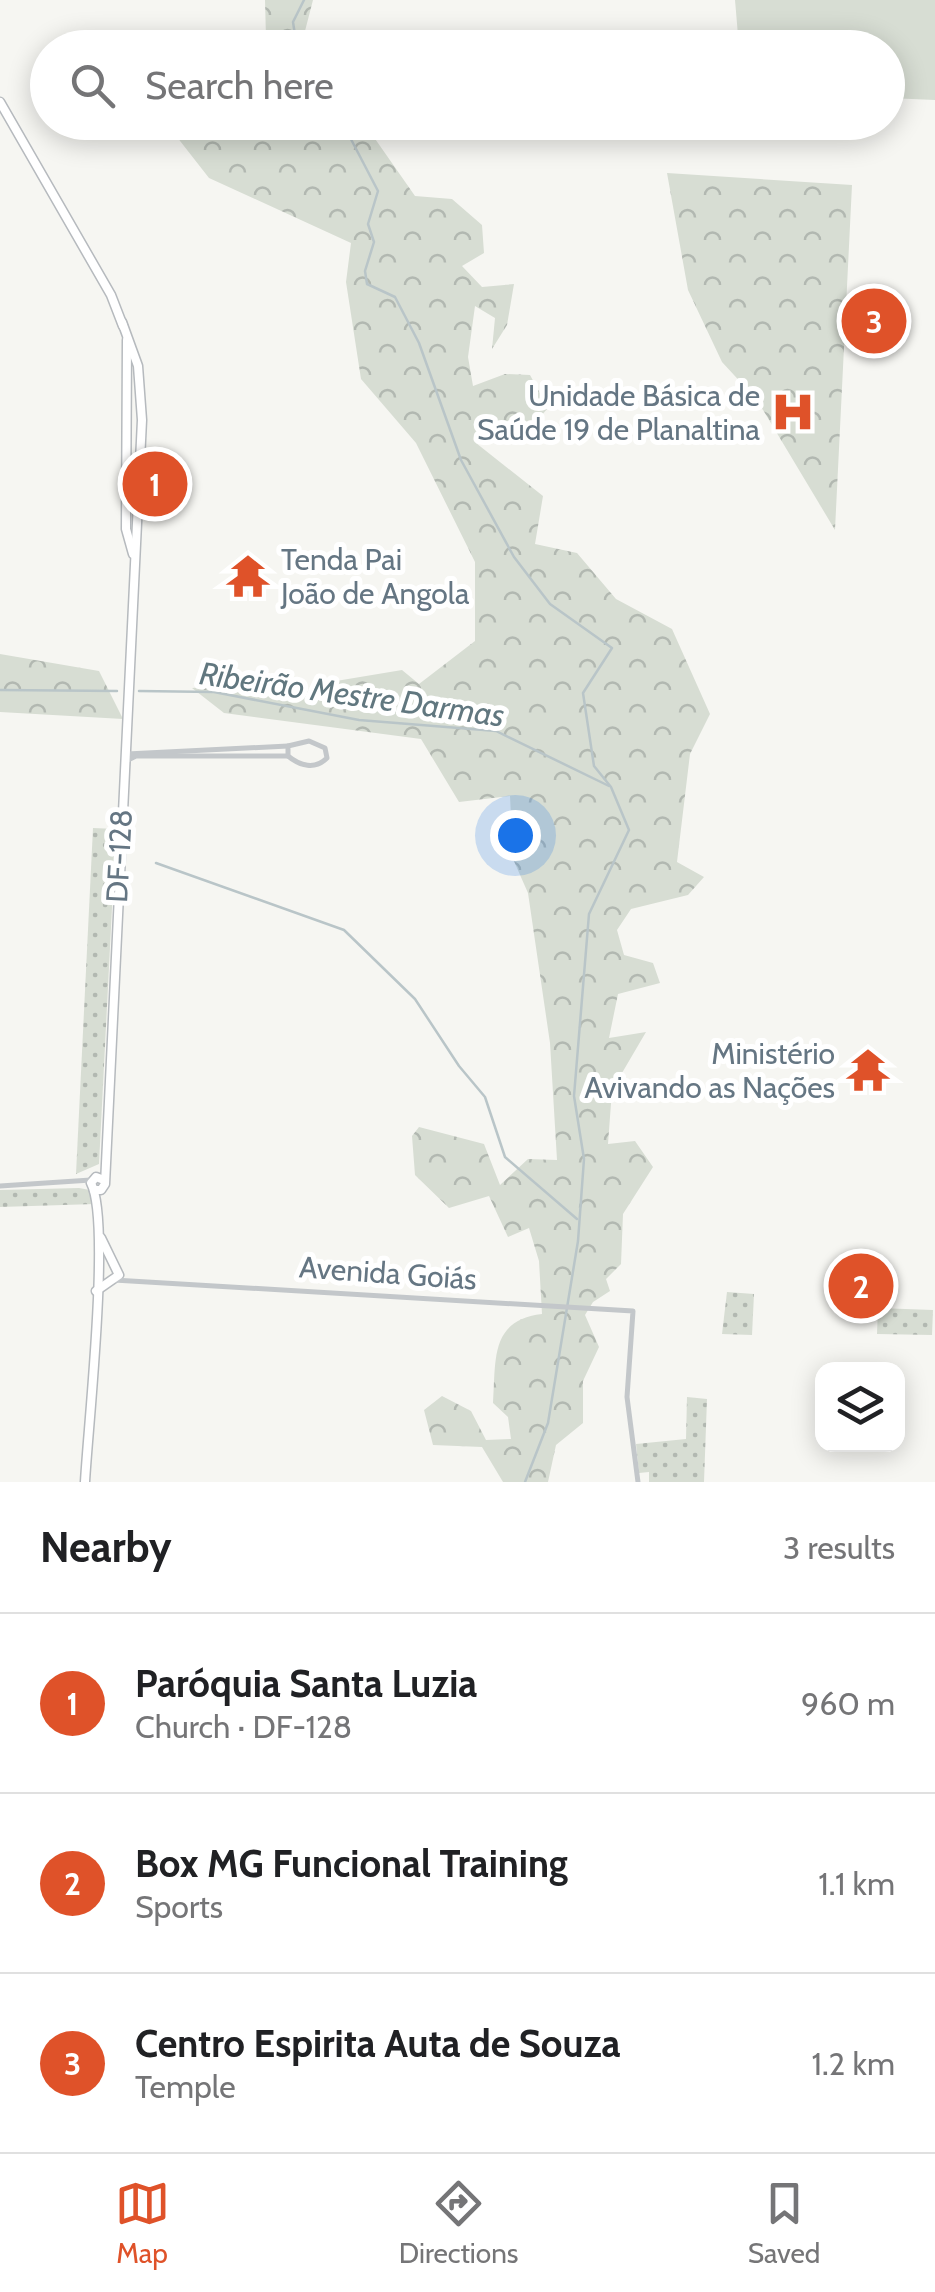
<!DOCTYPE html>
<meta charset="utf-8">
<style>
:root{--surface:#fff;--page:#f6f6f6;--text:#202124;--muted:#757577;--line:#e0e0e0;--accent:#df5229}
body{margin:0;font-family:Cabin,sans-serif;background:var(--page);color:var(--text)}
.controls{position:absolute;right:30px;bottom:30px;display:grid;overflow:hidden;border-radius:20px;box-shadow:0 5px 25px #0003}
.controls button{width:90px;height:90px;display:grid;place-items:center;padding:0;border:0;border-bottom:2px solid var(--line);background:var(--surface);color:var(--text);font:50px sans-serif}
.you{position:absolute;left:515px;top:835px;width:35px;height:35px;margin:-25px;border:8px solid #fff;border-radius:50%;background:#1a73e8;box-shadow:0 0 0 15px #1a73e833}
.badge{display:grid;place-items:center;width:65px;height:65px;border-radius:50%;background:var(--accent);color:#fff;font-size:32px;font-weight:700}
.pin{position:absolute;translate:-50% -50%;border:5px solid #fff;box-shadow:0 2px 10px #0006}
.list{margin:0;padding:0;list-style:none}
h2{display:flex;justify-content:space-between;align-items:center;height:130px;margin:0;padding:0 40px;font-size:42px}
h2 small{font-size:32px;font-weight:400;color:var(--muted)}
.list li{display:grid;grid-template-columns:65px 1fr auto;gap:30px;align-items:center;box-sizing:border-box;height:180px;padding:0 40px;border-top:2px solid var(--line)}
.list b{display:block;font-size:38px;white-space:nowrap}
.list p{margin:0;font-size:32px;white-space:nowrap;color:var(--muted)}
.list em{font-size:32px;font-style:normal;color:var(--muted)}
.icon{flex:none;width:55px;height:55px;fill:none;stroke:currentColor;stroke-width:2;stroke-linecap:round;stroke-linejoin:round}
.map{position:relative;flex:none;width:935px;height:1482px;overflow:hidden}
.search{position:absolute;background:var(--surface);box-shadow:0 5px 25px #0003;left:30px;right:30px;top:30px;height:110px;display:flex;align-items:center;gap:25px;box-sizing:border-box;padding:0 35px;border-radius:55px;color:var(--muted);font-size:38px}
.sheet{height:670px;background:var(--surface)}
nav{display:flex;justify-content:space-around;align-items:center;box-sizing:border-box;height:140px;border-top:2px solid var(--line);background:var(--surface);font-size:28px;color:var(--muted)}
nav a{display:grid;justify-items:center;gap:5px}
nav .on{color:var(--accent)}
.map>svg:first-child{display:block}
.grass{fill:#d7ddd3}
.forest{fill:url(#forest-crowns)}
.park{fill:url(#park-dots)}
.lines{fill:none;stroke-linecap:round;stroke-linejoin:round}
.stream{stroke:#b9c5c8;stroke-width:2.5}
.major-casing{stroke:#b6babe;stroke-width:11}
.minor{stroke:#c3c7ca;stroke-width:5}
.major{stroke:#fff;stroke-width:8}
.labels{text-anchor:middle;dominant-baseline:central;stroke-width:10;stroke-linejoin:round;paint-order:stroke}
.poi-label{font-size:30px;fill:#657683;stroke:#fff;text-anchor:end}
.street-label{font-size:30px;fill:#657683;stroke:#fff}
.water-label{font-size:32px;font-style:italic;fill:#61777f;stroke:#fff}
</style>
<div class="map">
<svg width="935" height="1482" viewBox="0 0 935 1482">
<defs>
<pattern id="forest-crowns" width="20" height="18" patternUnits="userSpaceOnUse" patternTransform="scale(2.5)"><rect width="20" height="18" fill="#d7ddd3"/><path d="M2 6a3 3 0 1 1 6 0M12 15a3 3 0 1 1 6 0" fill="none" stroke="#b2b8b1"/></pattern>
<pattern id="park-dots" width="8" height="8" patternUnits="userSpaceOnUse" patternTransform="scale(2.5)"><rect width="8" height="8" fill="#d7ddd3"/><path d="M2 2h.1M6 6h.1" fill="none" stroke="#b2b8b1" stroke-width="1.8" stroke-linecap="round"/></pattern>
</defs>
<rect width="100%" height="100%" fill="#f6f6f2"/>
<path class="grass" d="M 735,0 L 935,0 L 935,100 L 888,98 L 888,48 L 739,47 Z"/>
<g class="forest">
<path d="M 265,0 L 313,0 L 305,31 L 310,47 L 219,47 L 228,37 L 246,46 L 266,38 Z"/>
<path d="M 166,123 L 364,123 L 415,196 L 452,199 L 482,225 L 484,253 L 462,266 L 482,287 L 514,284 L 507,325 L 492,349 L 495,318 L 475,306 L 468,357 L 473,386 L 505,374 L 530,375 L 548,408 L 521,439 L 483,416 L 476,443 L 543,496 L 535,544 L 577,553 L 616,599 L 672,629 L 710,714 L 690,754 L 677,862 L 704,877 L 688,895 L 631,909 L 617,930 L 624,955 L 653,963 L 660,983 L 618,994 L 609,1038 L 646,1032 L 612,1090 L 608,1144 L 635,1141 L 653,1167 L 623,1214 L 621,1264 L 606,1279 L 610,1291 L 593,1302 L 585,1315 L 599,1347 L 583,1381 L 583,1423 L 556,1445 L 548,1482 L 503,1482 L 482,1447 L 433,1445 L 424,1410 L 442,1396 L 471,1411 L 486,1440 L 511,1439 L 508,1417 L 493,1403 C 496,1359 490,1320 542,1314 L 539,1261 L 529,1228 L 508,1237 L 489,1196 L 449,1208 L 415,1175 L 412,1136 L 419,1127 L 484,1144 L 500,1185 L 528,1159 L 557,1160 L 550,1043 L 528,893 L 513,859 L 510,796 L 459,802 L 421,739 L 224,713 L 192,688 L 268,681 L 297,695 L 330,682 L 402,670 L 419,684 L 475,641 L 475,562 L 416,443 L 361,379 L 346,282 L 351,243 L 209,178 Z"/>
<path d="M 667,173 L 852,185 L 835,530 L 757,400 L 722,362 L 688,290 Z"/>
<path d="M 0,654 L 99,671 L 123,719 L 0,712 Z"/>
</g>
<g class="park">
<path d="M 93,828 L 116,829 L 99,1164 L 76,1174 Z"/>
<path d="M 79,1188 L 90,1190 L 95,1204 L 0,1207 L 0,1190 Z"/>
<path d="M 727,1292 L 754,1294 L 752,1335 L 722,1334 Z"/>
<path d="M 878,1308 L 933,1310 L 932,1335 L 877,1334 Z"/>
<path d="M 687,1397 L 707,1399 L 704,1482 L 649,1482 L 649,1472 L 639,1473 L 636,1444 L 686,1439 Z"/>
</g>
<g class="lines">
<g class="stream">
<path d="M 297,48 L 293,22 L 304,0"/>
<path d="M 342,122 L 378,191 L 368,224 L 374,242 L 365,271 L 367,284 L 395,297 L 419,343 L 461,460 L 514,557 L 550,604 L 612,648 L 583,693 L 594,766 L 611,787 L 629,830 L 589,914 L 574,1096 L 584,1159 L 578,1241 L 548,1423 L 525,1482"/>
<path d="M 0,690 L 117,691"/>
<path d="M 139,691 L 214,692 L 359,720 L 496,731 L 609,786"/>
<path d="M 156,863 L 344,930 L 415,999 L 459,1066 L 485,1097 L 505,1157 L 577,1219"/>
</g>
<g class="major-casing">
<g id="major">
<path d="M 0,102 L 111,295 L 123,326"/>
<path d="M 127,340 L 126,529 L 133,554"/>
<path d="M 94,1190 L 101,1190 L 105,1184 L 142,420 L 138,366 L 122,322"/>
<path d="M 96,1291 L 119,1275 L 101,1238"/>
<path d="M 85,1482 C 88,1426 111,1222 91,1183 L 96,1177 L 104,1180"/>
</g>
</g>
<g class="minor">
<path d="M 309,741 L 325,748 L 327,758 C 315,770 300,766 288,756 L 288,746 Z"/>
<path d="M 127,754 L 288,746"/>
<path d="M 126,761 L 136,756 L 288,756"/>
<path d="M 0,1186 L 91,1180"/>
<path d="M 114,1280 L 633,1311 L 627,1397 L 638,1482"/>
</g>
<use href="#major" class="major"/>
</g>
<defs>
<g id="hospital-bare" transform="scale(3.45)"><path d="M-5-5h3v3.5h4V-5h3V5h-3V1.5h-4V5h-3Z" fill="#df5229" stroke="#fff" stroke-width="2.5" paint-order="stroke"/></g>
<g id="temple-bare" transform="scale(3.45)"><path d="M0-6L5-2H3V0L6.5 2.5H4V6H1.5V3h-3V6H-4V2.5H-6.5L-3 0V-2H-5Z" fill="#df5229" stroke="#fff" stroke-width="2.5" paint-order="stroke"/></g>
</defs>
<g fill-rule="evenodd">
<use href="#hospital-bare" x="793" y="412"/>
<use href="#temple-bare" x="248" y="576"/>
<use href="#temple-bare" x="868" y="1070"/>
</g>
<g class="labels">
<g class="poi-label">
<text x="760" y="395">Unidade Básica de<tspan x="760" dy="34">Saúde 19 de Planaltina</tspan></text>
<text x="281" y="559" text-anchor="start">Tenda Pai<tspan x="281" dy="34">João de Angola</tspan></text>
<text x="835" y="1053">Ministério<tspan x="835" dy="34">Avivando as Nações</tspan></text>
</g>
<g class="street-label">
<text transform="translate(119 856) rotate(-87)">DF-128</text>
<text transform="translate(388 1273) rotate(4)">Avenida Goiás</text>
</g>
<g class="water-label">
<text transform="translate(352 694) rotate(8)">Ribeirão Mestre Darmas</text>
</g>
</g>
</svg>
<div class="controls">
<button><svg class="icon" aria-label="layers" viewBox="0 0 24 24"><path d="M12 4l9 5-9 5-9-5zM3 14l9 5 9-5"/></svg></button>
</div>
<div class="you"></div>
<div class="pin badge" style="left:155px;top:484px">1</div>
<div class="pin badge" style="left:861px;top:1286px">2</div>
<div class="pin badge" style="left:874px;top:321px">3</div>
<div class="search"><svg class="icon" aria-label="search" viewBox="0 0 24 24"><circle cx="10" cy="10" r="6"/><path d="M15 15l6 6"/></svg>Search here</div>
</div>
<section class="sheet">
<h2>Nearby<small>3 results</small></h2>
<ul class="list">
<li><span class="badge">1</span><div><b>Paróquia Santa Luzia</b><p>Church · DF-128</p></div><em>960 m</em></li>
<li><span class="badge">2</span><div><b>Box MG Funcional Training</b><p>Sports</p></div><em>1.1 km</em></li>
<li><span class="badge">3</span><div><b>Centro Espirita Auta de Souza</b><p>Temple</p></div><em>1.2 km</em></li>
</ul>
</section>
<nav>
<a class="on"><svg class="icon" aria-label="map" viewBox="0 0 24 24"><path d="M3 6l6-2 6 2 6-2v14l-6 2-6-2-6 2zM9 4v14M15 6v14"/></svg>Map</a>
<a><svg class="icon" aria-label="directions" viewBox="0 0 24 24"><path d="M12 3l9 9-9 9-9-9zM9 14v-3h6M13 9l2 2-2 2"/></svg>Directions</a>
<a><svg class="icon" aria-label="saved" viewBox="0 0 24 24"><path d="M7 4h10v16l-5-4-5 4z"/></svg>Saved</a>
</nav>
